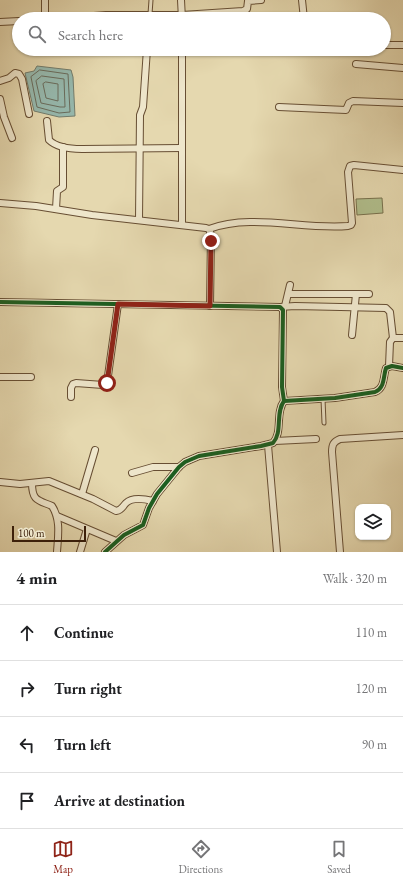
<!DOCTYPE html>
<meta charset="utf-8">
<style>
:root{--surface:#fff;--page:#f2f2f2;--text:#202124;--muted:#757577;--line:#e0e0e0;--accent:#8f2418}
body{margin:0;font-family:"EB Garamond",serif;background:var(--page);color:var(--text)}
.controls{position:absolute;right:12px;bottom:12px;display:grid;overflow:hidden;border-radius:8px;box-shadow:0 1px 3px #0004}
.controls button{width:36px;height:36px;display:grid;place-items:center;padding:0;border:0;border-bottom:1px solid var(--line);background:var(--surface);color:var(--text);font:20px sans-serif}
.scale{position:absolute;left:12px;bottom:10px;width:74px;box-sizing:border-box;padding-left:4px;border:2px solid #3d200a;border-top:0;font-size:11px;line-height:14px;white-space:nowrap;color:#3d200a;-webkit-text-stroke:3px #eee6cb;paint-order:stroke}
.stop{position:absolute;width:12px;height:12px;margin:-9px;border:3px solid #8f2418;border-radius:50%;background:#fff}
.stop.end{background:#8f2418;border-color:#fff;box-shadow:0 1px 4px #0008}
.list{margin:0;padding:0;list-style:none}
h2{display:flex;justify-content:space-between;align-items:center;height:52px;margin:0;padding:0 16px;font-size:17px}
h2 small{font-size:13px;font-weight:400;color:var(--muted)}
.list li{display:grid;grid-template-columns:26px 1fr auto;gap:12px;align-items:center;box-sizing:border-box;height:56px;padding:0 16px;border-top:1px solid var(--line)}
.list b{display:block;font-size:15px;white-space:nowrap}
.list em{font-size:13px;font-style:normal;color:var(--muted)}
.icon{flex:none;width:22px;height:22px;fill:none;stroke:currentColor;stroke-width:2;stroke-linecap:round;stroke-linejoin:round}
.map{position:relative;flex:none;width:403px;height:552px;overflow:hidden}
.search{position:absolute;background:var(--surface);box-shadow:0 1px 3px #0004;left:12px;right:12px;top:12px;height:44px;display:flex;align-items:center;gap:10px;box-sizing:border-box;padding:0 14px;border-radius:22px;color:var(--muted);font-size:15px}
.sheet{height:276px;background:var(--surface)}
nav{display:flex;justify-content:space-around;align-items:center;box-sizing:border-box;height:56px;border-top:1px solid var(--line);background:var(--surface);font-size:11px;color:var(--muted)}
nav a{display:grid;justify-items:center;gap:2px}
nav .on{color:var(--accent)}
.map>svg:first-child{display:block}
.green{fill:#b1bf8d;stroke:#77704c}
.water{fill:#96b9ae;stroke:#727c6c}
.lines{fill:none;stroke-linecap:round;stroke-linejoin:round}
.shore{stroke:#6a6c5c;stroke-width:1}
.lane-casing{stroke:#674e33;stroke-width:5}
.street-casing{stroke:#674e33;stroke-width:8}
.lane{stroke:#eee6cb;stroke-width:3}
.street{stroke:#eee6cb;stroke-width:6}
.cycleway-casing{stroke:#eee6cb;stroke-width:6}
.cycleway{stroke:#1b5e20;stroke-width:4}
.route{stroke:#8f2418;stroke-width:5}
</style>
<div class="map">
<svg width="403" height="552" viewBox="0 0 403 552">
<rect width="100%" height="100%" fill="#e5d8af"/>
<filter id="stains"><feTurbulence type="fractalNoise" baseFrequency=".005" numOctaves="4"/><feColorMatrix values="0 0 0 0 .2 0 0 0 0 .09 0 0 0 0 .02 0 0 0 .5 -.17"/></filter>
<radialGradient id="worn" r=".72"><stop offset=".6" stop-color="#630" stop-opacity="0"/><stop offset="1" stop-color="#630" stop-opacity=".3"/></radialGradient>
<path class="green" d="M 382,198 L 383,213 L 357,215 L 356,199 Z"/>
<path class="water" d="M 37,66 L 71,70 L 73,77 L 75,116 L 59,117 L 34,111 L 25,73 L 34,71 Z"/>
<g class="lines">
<g class="shore">
<path d="M 40,70 L 68,74 L 70,112 L 59,113 L 37,107 L 31,77 Z"/>
<path d="M 42,76 L 64,79 L 65,107 L 60,107 L 41,103 L 36,81 Z"/>
<path d="M 46,82 L 58,84 L 58,101 L 46,98 L 43,84 Z"/>
</g>
<g class="lane-casing">
<g id="lane">
<path d="M 150,14 L 151,0"/>
<path d="M 323,399 L 324,423"/>
</g>
</g>
<g class="street-casing">
<g id="street">
<path d="M 181,0 L 182,19"/>
<path d="M 302,0 L 304,19"/>
<path d="M 45,19 L 45,0"/>
<path d="M 57,19 L 106,15 L 182,15 L 243,11 L 247,9 L 248,1 L 261,0"/>
<path d="M 0,22 L 19,21"/>
<path d="M 384,45 L 403,45"/>
<path d="M 182,49 L 182,224"/>
<path d="M 356,64 L 403,68"/>
<path d="M 0,81 L 9,78 L 15,73 L 19,74 L 22,79 L 29,114"/>
<path d="M 0,99 L 4,117 L 12,138"/>
<path d="M 279,107 L 346,110 L 349,103 L 353,101 L 403,103"/>
<path d="M 47,121 L 49,140 C 57,148 71,149 82,149 L 182,148"/>
<path d="M 0,203 L 36,206 L 92,215 L 206,228 L 209,229 L 211,235 L 210,306"/>
<path d="M 56,209 L 57,191 L 63,187 L 63,147"/>
<path d="M 139,220 L 140,115 L 143,107 L 147,49"/>
<path d="M 209,229 C 252,213 302,230 348,226 L 351,225 L 352,223 L 348,172 L 350,166 L 354,165 L 403,170"/>
<path d="M 290,294 L 369,294"/>
<path d="M 0,302 L 280,307 L 283,310 L 282,387 L 284,401"/>
<path d="M 285,306 L 290,285"/>
<path d="M 280,307 L 295,306 L 386,308 L 390,312 L 393,338"/>
<path d="M 352,335 L 356,294"/>
<path d="M 389,366 L 390,342 L 393,338 L 403,338"/>
<path d="M 0,377 L 31,377"/>
<path d="M 71,397 L 71,388 L 73,384 L 76,383 L 103,385 L 107,383 L 118,304"/>
<path d="M 275,441 L 316,439"/>
<path d="M 268,445 L 277,552"/>
<path d="M 132,473 L 153,467 L 179,467"/>
<path d="M 0,482 L 20,484 L 49,481 L 93,499 L 116,511 C 122,510 122,507 126,503 C 132,497 145,499 153,501"/>
<path d="M 32,483 C 32,501 38,500 52,506 C 61,520 58,536 57,552"/>
<path d="M 82,494 L 95,450"/>
<path d="M 57,516 L 116,541"/>
<path d="M 80,552 L 87,529"/>
<path d="M 105,552 L 124,535 L 143,525 L 149,508 L 157,494 L 179,467 L 185,462 L 199,456 L 261,446 L 273,443 C 283,432 275,413 284,401 L 335,398 L 375,392 C 385,388 383,377 386,368 L 392,366 L 403,368"/>
<path d="M 340,552 L 332,452 C 332,445 333,442 340,439 L 403,435"/>
</g>
</g>
<use href="#lane" class="lane"/>
<use href="#street" class="street"/>
<g class="cycleway-casing">
<g id="cycleway">
<path d="M 0,302 L 280,307 L 283,310 L 282,387 L 284,401"/>
<path d="M 105,552 L 124,535 L 143,525 L 149,508 L 157,494 L 179,467 L 185,462 L 199,456 L 261,446 L 273,443 C 283,432 275,413 284,401 L 335,398 L 375,392 C 385,388 383,377 386,368 L 392,366 L 403,368"/>
</g>
</g>
<use href="#cycleway" class="cycleway"/>
</g>
<g class="lines">
<path class="route" d="M 107,383 L 118,304 L 210,306 L 211,241"/>
</g>
<rect width="100%" height="100%" filter="url(#stains)"/>
<rect width="100%" height="100%" fill="url(#worn)"/>
</svg>
<div class="controls">
<button><svg class="icon" aria-label="layers" viewBox="0 0 24 24"><path d="M12 4l9 5-9 5-9-5zM3 14l9 5 9-5"/></svg></button>
</div>
<div class="scale">100 m</div>
<div class="stop" style="left:107px;top:383px"></div>
<div class="stop end" style="left:211px;top:241px"></div>
<div class="search"><svg class="icon" aria-label="search" viewBox="0 0 24 24"><circle cx="10" cy="10" r="6"/><path d="M15 15l6 6"/></svg>Search here</div>
</div>
<section class="sheet">
<h2>4 min<small>Walk · 320 m</small></h2>
<ul class="list">
<li><svg class="icon" aria-label="ahead" viewBox="0 0 24 24"><path d="M12 20V5M6 11l6-6 6 6"/></svg><div><b>Continue</b></div><em>110 m</em></li>
<li><svg class="icon" aria-label="right" viewBox="0 0 24 24"><path d="M7 20v-9h11M14 6l5 5-5 5"/></svg><div><b>Turn right</b></div><em>120 m</em></li>
<li><svg class="icon" aria-label="left" viewBox="0 0 24 24"><path d="M17 20v-9H6M10 6l-5 5 5 5"/></svg><div><b>Turn left</b></div><em>90 m</em></li>
<li><svg class="icon" aria-label="arrive" viewBox="0 0 24 24"><path d="M6 21V4h12l-3 4 3 4H6"/></svg><div><b>Arrive at destination</b></div></li>
</ul>
</section>
<nav>
<a class="on"><svg class="icon" aria-label="map" viewBox="0 0 24 24"><path d="M3 6l6-2 6 2 6-2v14l-6 2-6-2-6 2zM9 4v14M15 6v14"/></svg>Map</a>
<a><svg class="icon" aria-label="directions" viewBox="0 0 24 24"><path d="M12 3l9 9-9 9-9-9zM9 14v-3h6M13 9l2 2-2 2"/></svg>Directions</a>
<a><svg class="icon" aria-label="saved" viewBox="0 0 24 24"><path d="M7 4h10v16l-5-4-5 4z"/></svg>Saved</a>
</nav>
